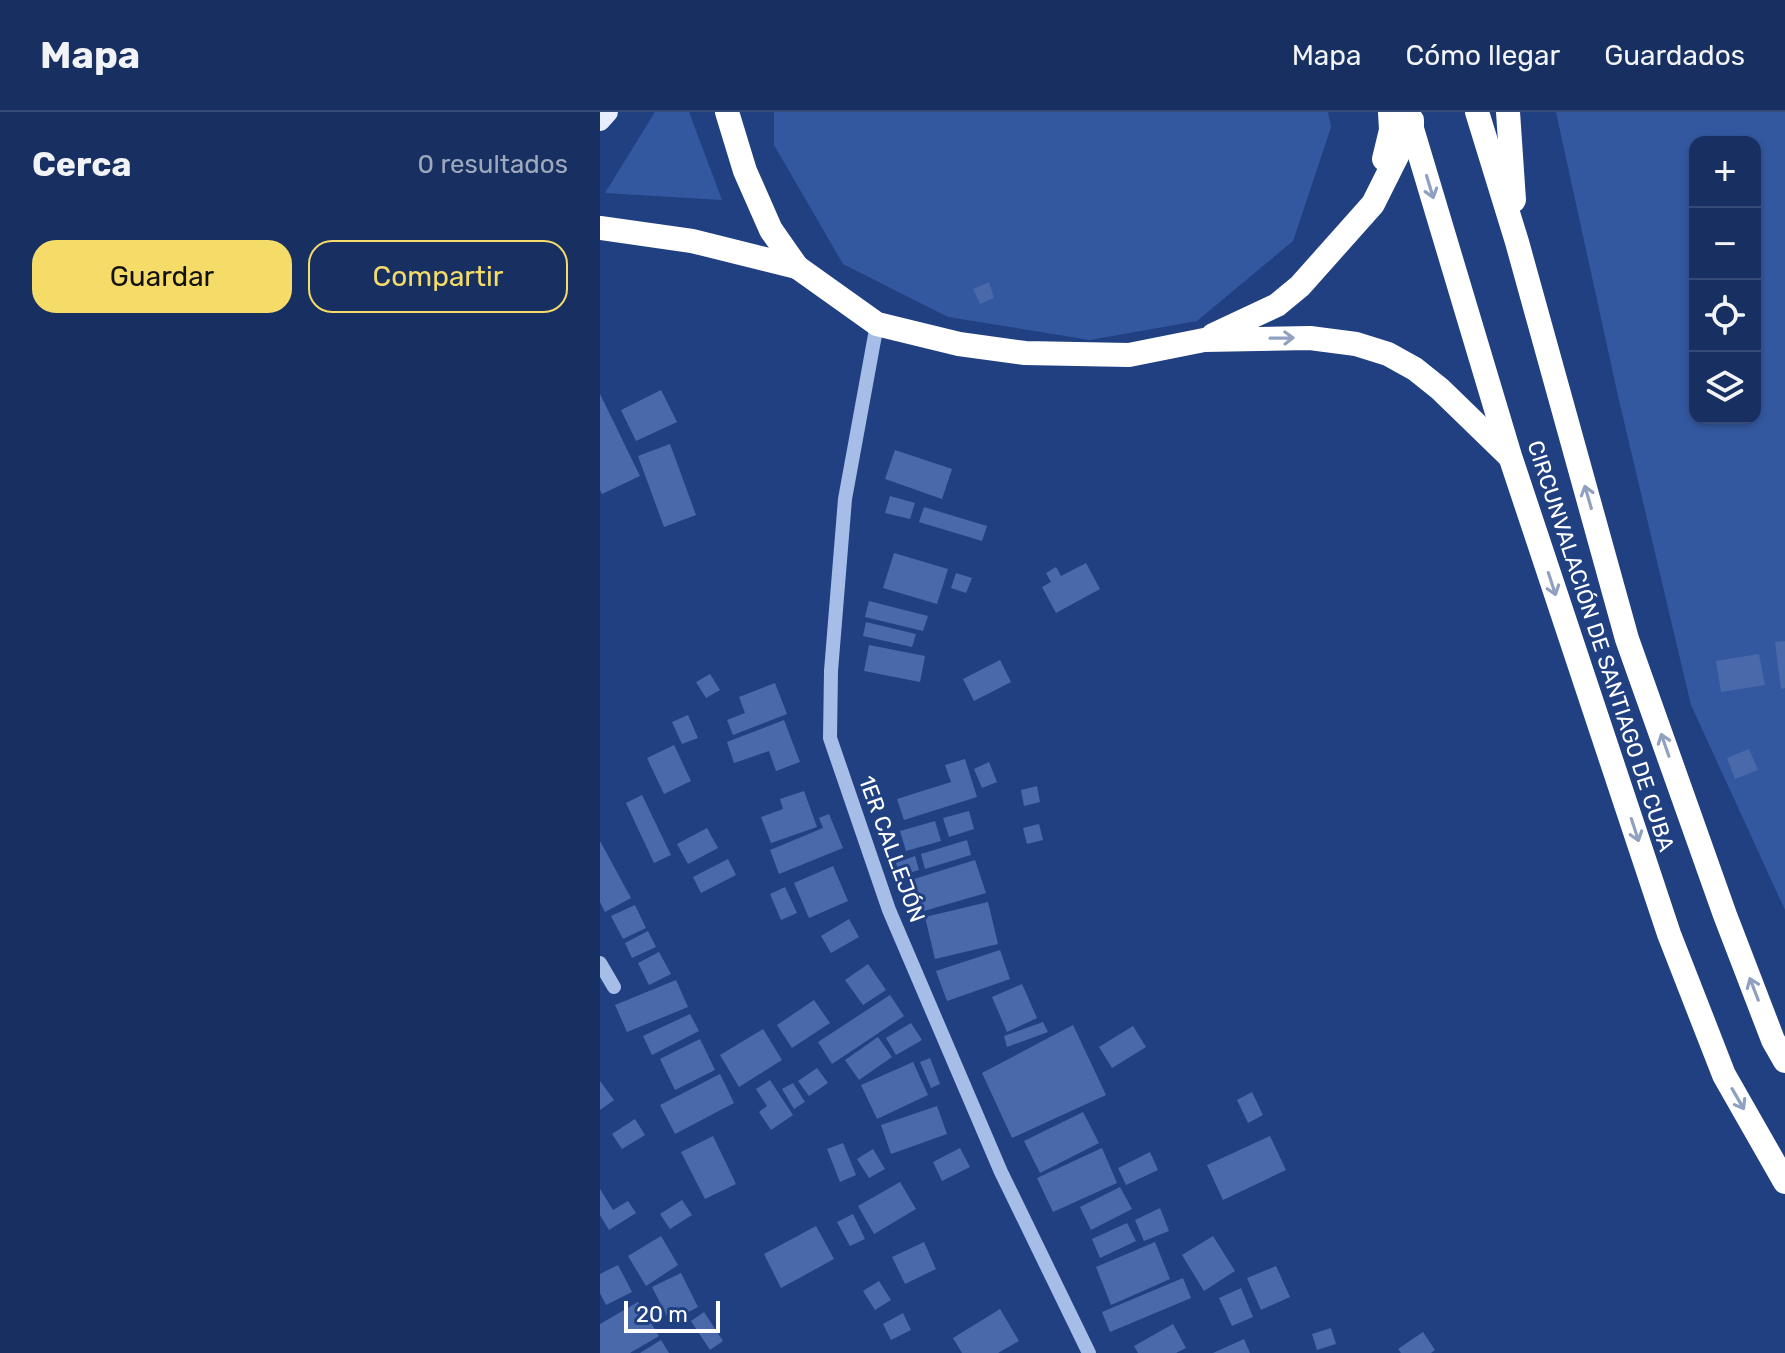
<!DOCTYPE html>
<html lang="es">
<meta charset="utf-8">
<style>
:root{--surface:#183061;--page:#213867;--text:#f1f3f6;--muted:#9fa9bd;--line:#364b76;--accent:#f5db67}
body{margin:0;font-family:Rubik,sans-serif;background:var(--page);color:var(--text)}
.controls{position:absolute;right:24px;top:24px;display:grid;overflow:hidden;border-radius:16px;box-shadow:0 2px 6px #0004}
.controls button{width:72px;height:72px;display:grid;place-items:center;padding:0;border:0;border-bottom:2px solid var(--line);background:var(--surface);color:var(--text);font:40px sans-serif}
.scale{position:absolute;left:24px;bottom:20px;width:96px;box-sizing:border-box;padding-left:8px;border:4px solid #fff;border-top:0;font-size:22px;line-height:28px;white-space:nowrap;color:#fff;-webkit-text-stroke:6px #204081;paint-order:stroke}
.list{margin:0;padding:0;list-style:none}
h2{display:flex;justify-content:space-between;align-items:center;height:104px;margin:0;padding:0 32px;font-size:34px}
h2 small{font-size:26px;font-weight:400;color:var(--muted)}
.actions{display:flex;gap:16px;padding:24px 32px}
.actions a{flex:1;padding:18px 0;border:2px solid var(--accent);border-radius:24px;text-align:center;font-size:28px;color:var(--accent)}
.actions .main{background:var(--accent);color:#111}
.icon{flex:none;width:44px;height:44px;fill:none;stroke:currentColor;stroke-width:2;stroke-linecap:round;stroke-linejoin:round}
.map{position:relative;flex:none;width:1185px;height:1241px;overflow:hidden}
header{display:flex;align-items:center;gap:48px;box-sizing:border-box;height:112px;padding:0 40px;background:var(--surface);border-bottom:2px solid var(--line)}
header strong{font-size:38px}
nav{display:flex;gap:44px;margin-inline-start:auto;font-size:28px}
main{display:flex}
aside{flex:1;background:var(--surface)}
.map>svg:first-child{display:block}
.green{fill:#34589f;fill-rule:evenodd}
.building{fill:#4969aa}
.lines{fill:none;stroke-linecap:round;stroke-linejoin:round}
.minor{stroke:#a6bde8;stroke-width:14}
.major{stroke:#e8eefe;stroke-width:20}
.highway{stroke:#fff;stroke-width:24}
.oneway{stroke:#90a0c0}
.labels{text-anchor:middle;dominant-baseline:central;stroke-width:6;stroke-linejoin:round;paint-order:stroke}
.street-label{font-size:22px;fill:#fff;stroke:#204081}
</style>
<header>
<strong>Mapa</strong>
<nav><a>Mapa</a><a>Cómo llegar</a><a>Guardados</a></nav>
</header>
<main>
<aside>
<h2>Cerca<small>0 resultados</small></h2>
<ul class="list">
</ul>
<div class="actions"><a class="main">Guardar</a><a>Compartir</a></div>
</aside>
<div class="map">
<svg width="1185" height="1241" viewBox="0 0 1185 1241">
<rect width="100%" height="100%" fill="#204081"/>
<g class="green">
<path d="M 55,0 L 89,0 L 122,88 L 5,81 Z"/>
<path d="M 174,0 L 728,0 L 731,15 L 693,129 L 597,209 L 490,228 L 348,205 L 243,152 L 174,33 Z"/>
<path d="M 956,0 L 1185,0 L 1185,798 L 1091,593 L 1018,284 ZM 1095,30 L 1155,30 L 1155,306 L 1095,306 Z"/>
</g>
<g class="building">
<path d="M 389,170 L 394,186 L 380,192 L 373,177 Z"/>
<path d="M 61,278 L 77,310 L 36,329 L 21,298 Z"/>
<path d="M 0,282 L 40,364 L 2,382 L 0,378 Z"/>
<path d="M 70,332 L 96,403 L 64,415 L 38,344 Z"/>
<path d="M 295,338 L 352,357 L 342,387 L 285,367 Z"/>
<path d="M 290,384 L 315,391 L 310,407 L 285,401 Z"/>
<path d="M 324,395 L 387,414 L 382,429 L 319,410 Z"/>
<path d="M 294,441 L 348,457 L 337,492 L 283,476 Z"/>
<path d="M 486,451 L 500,477 L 456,501 L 442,475 L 451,470 L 446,461 L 456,455 L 461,464 Z"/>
<path d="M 356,461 L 372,466 L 366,481 L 351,476 Z"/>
<path d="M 269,489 L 328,504 L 323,519 L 265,505 Z"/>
<path d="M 266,510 L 316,522 L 312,535 L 263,524 Z"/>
<path d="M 1185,529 L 1185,576 L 1181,577 L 1175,530 Z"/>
<path d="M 269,533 L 325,544 L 320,570 L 264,559 Z"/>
<path d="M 1159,542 L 1165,573 L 1121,580 L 1116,549 Z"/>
<path d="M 400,548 L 411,570 L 374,589 L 363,567 Z"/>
<path d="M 110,562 L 120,578 L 106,586 L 96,570 Z"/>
<path d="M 175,571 L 187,602 L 133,623 L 127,608 L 145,601 L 139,585 Z"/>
<path d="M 88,603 L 98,626 L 82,632 L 72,610 Z"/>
<path d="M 184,608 L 200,650 L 176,659 L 169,639 L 134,651 L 127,630 Z"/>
<path d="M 74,633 L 91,669 L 64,682 L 47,646 Z"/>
<path d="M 1149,637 L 1158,658 L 1135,667 L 1127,646 Z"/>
<path d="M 365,647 L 377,685 L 304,708 L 297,687 L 351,670 L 345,653 Z"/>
<path d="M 389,650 L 397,670 L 382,676 L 374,657 Z"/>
<path d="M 437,674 L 440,690 L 424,694 L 421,678 Z"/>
<path d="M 204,679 L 217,715 L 171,731 L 161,705 L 183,697 L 180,687 Z"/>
<path d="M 42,683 L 71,743 L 54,751 L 26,691 Z"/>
<path d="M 369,699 L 374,717 L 349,725 L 343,706 Z"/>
<path d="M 229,702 L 243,736 L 179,762 L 170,738 L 223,716 L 219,706 Z"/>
<path d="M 335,709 L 341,729 L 306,739 L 300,719 Z"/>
<path d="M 439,712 L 443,728 L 427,732 L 423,716 Z"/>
<path d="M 107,716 L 118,736 L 88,752 L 77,732 Z"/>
<path d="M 367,728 L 371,743 L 325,757 L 321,742 Z"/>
<path d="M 0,729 L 31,786 L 5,800 L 0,790 Z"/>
<path d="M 315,744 L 319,758 L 300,764 L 296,751 Z"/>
<path d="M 128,747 L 136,763 L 101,781 L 93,765 Z"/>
<path d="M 375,748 L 386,781 L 324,799 L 314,767 Z"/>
<path d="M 233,754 L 248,789 L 209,806 L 194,771 Z"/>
<path d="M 185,775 L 197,801 L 181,808 L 170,782 Z"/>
<path d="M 388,790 L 398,832 L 335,847 L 325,805 Z"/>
<path d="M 35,793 L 46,816 L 23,827 L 11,804 Z"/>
<path d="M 249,807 L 259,825 L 231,841 L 221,824 Z"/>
<path d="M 48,819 L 56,835 L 32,846 L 25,831 Z"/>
<path d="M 400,838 L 410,867 L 347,889 L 336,859 Z"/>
<path d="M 59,840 L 71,862 L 49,873 L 38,851 Z"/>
<path d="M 268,852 L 286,878 L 263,893 L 245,868 Z"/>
<path d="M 76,868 L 88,895 L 27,920 L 15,893 Z"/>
<path d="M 422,872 L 437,906 L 407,920 L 392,885 Z"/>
<path d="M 290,883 L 304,904 L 232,952 L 218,930 Z"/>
<path d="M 214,888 L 230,911 L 192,936 L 177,913 Z"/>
<path d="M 90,902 L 99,919 L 52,943 L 43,924 Z"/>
<path d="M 443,910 L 448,920 L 407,935 L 404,924 Z"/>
<path d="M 311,911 L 322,928 L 296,943 L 286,926 Z"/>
<path d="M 473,913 L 506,983 L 412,1026 L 382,961 Z"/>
<path d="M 533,914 L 546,935 L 512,956 L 499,935 Z"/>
<path d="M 163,917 L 182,948 L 139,975 L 120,943 Z"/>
<path d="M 278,925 L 292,945 L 259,968 L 245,948 Z"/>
<path d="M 100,927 L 115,958 L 75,978 L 60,947 Z"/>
<path d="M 330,946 L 340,972 L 331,976 L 320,950 Z"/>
<path d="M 313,950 L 328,983 L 277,1007 L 261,973 Z"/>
<path d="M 217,956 L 228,971 L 209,984 L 198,969 Z"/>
<path d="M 120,962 L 134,991 L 75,1022 L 60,993 Z"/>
<path d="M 170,968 L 193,1003 L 171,1018 L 159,1000 L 167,994 L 156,977 Z"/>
<path d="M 0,969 L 14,988 L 0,998 Z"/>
<path d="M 193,971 L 205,990 L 194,997 L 182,977 Z"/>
<path d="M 652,980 L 663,1003 L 648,1011 L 637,988 Z"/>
<path d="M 337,994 L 347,1022 L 291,1042 L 281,1013 Z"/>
<path d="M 483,1000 L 499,1031 L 440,1061 L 424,1029 Z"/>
<path d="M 35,1007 L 45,1023 L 22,1037 L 12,1022 Z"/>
<path d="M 113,1024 L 136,1072 L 105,1087 L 81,1040 Z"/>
<path d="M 670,1024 L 686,1058 L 623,1088 L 607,1053 Z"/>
<path d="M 243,1031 L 256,1063 L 240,1070 L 227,1037 Z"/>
<path d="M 360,1036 L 370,1055 L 342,1069 L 333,1050 Z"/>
<path d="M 502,1036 L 517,1071 L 453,1100 L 437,1066 Z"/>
<path d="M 273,1037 L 285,1057 L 269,1066 L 257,1047 Z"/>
<path d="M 550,1040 L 558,1058 L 526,1073 L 518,1056 Z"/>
<path d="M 300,1070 L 316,1097 L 274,1122 L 258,1094 Z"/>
<path d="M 520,1075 L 532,1097 L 491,1118 L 480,1095 Z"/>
<path d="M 0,1077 L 13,1098 L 28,1089 L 36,1101 L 9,1118 L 0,1103 Z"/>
<path d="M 82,1088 L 92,1103 L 70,1117 L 60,1102 Z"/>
<path d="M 560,1096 L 569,1119 L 544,1129 L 535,1108 Z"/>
<path d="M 253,1102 L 265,1127 L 250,1134 L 237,1110 Z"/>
<path d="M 527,1111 L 536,1129 L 500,1146 L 492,1127 Z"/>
<path d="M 216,1114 L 234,1147 L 181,1176 L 164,1142 Z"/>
<path d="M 61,1124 L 78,1153 L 46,1174 L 28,1144 Z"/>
<path d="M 613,1124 L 635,1159 L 604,1179 L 582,1143 Z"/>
<path d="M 324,1130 L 336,1157 L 305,1172 L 292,1145 Z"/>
<path d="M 555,1130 L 570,1167 L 511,1193 L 496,1155 Z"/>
<path d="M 18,1153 L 32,1180 L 6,1193 L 0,1181 L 0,1162 Z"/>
<path d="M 676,1154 L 690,1185 L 661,1198 L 647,1166 Z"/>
<path d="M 81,1161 L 98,1195 L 70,1210 L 52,1175 Z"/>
<path d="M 583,1166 L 591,1186 L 510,1220 L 502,1200 Z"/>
<path d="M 279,1169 L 291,1188 L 275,1198 L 263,1179 Z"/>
<path d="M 641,1176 L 653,1205 L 632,1214 L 619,1186 Z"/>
<path d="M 38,1190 L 59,1224 L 30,1241 L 0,1241 L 0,1212 Z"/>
<path d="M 400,1197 L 419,1229 L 398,1241 L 362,1241 L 353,1226 Z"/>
<path d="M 104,1200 L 123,1229 L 110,1238 L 91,1209 Z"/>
<path d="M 303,1201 L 311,1218 L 291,1228 L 283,1212 Z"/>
<path d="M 573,1212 L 586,1236 L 576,1241 L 538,1241 L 534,1234 Z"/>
<path d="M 731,1216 L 736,1232 L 717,1238 L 712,1222 Z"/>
<path d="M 823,1220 L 835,1238 L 831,1241 L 801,1241 L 798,1237 Z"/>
<path d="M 644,1227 L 650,1241 L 613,1241 Z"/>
<path d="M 61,1228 L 69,1241 L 40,1241 Z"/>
</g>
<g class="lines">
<g class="minor">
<path d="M 277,212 L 245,387 L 231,559 L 230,626 L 289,798 L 401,1060 L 489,1241"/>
<path d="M 0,851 L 14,875"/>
</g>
<path class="major" d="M 0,9 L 8,0"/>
<g class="highway">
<path d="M 127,0 L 145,59 L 171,118 L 197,155 L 277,212 L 359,232 L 425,241 L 529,243 L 604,228 L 710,226 L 756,232 L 788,242 L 815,257 L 840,277 L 908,343"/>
<path d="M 807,0 L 910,344 L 1069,822 L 1124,963 L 1185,1070"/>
<path d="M 877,0 L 917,130 L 1027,527 L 1125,803 L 1173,928 L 1185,949"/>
<path d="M 908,0 L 914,88"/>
<path d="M 784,47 L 791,18 L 790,0"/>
<path d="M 0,116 L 92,129 L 197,155"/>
<path d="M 613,223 L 677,193 L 700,174 L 773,92 L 812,14 L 812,8"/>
</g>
</g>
<defs><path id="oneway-shaft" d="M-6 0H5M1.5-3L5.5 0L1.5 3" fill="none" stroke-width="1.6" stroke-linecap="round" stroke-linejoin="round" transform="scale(2)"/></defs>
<g class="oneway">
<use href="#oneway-shaft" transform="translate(830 75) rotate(73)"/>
<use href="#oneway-shaft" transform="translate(682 226) rotate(-1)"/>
<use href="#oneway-shaft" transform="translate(988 385) rotate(-106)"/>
<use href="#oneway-shaft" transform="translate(952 472) rotate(72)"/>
<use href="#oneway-shaft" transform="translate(1065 633) rotate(-109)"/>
<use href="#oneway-shaft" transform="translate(1035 718) rotate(72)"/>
<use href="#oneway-shaft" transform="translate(1154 877) rotate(-111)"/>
<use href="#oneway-shaft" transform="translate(1138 987) rotate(60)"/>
</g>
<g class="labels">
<g class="street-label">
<text transform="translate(1001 534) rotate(72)">CIRCUNVALACIÓN DE SANTIAGO DE CUBA</text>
<text transform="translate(292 737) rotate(70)">1ER CALLEJÓN</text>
</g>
</g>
</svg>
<div class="controls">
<button>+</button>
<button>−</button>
<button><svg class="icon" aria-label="locate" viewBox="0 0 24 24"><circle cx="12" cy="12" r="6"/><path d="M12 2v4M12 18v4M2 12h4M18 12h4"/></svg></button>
<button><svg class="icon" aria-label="layers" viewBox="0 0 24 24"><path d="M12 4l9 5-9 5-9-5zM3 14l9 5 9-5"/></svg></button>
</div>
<div class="scale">20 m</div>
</div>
</main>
